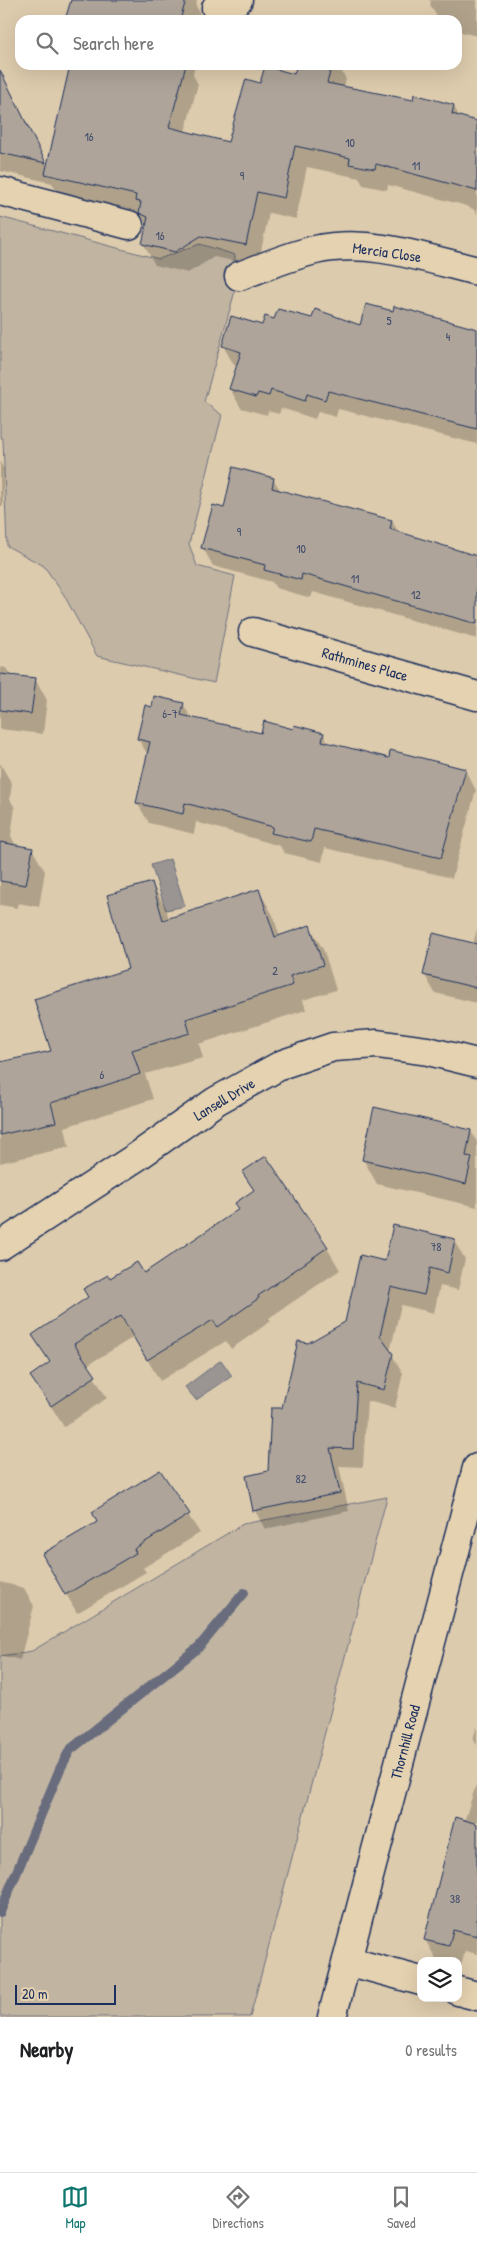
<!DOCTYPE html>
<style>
:root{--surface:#fff;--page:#f6f6f6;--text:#202124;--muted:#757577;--line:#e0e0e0;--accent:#0f766e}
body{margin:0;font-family:"Patrick Hand",sans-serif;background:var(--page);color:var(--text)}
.controls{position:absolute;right:15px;bottom:15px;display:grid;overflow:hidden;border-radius:10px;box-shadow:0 5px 20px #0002}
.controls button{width:45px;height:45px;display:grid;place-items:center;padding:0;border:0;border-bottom:1px solid var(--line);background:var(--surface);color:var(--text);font:25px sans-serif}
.scale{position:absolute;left:15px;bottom:12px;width:101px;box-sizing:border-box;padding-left:5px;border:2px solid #1b2f5e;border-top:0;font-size:14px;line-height:18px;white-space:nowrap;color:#1b2f5e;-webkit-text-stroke:4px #e5d2b0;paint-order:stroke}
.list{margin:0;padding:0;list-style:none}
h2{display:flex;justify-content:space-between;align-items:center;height:65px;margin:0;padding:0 20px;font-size:21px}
h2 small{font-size:16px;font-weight:400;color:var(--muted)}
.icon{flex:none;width:28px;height:28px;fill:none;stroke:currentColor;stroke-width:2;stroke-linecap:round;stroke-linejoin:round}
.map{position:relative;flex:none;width:477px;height:2017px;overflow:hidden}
.search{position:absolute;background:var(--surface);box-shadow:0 5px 20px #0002;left:15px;right:15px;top:15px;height:55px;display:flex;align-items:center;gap:12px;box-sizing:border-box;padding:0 18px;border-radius:15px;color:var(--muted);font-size:19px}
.sheet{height:155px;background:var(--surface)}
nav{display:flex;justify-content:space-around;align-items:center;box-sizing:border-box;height:70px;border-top:1px solid var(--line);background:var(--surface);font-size:14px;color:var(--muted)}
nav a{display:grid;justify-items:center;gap:2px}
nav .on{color:var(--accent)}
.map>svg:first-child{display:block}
.green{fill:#c1b4a1;stroke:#6e7280}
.water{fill:#9a9592;stroke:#676c7d}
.shadow{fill:#0003}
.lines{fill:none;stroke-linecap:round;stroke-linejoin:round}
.stream{stroke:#676c7d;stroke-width:10}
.building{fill:#aea499;stroke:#1b2f5e}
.minor-casing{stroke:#1b2f5e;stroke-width:31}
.minor{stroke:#e5d2b0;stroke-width:28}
.labels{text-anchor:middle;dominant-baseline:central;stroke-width:5;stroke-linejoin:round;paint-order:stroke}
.number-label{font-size:12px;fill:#404c6d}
.street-label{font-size:15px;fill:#1b2f5e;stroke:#e5d2b0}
</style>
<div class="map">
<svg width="477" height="2017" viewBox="0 0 477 2017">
<rect width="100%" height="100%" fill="#ddcbad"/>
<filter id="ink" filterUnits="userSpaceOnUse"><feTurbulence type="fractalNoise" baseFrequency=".02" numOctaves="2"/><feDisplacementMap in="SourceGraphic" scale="10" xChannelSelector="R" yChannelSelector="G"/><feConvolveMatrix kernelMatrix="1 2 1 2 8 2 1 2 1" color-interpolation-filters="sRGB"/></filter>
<g filter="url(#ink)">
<g class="green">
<path d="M 0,217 L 159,259 L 200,244 L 235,255 L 235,291 L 204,402 L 222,415 L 189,544 L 197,566 L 235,576 L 214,683 L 97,656 L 64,595 L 44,566 L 7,546 L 3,440 L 0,436 Z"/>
<path d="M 387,1497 L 250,2017 L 0,2017 L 0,1656 L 32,1651 L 243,1524 Z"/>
</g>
<g class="water">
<path d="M 170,859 L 185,906 L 166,910 L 151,865 Z"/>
<path d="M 221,1360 L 232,1376 L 196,1400 L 185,1387 Z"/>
</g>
<g class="shadow">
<path d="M 72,0 L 197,0 L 196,6 L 200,13 L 198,20 L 67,20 Z"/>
<path d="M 428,0 L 477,0 L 477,36 L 457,31 L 457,20 L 439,20 L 430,5 L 431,1 Z"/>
<path d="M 65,65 L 195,65 L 193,75 L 198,84 L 185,132 L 229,143 L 261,85 L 295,75 L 298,65 L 338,65 L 346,79 L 344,87 L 414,101 L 454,106 L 460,118 L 477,122 L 477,214 L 473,209 L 463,205 L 388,185 L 387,190 L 363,185 L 359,178 L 307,167 L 296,219 L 269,213 L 258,266 L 214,257 L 188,273 L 155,265 L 143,243 L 147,226 L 141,214 L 59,195 L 52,183 L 0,171 L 0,86 L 7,88 L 48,167 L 70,73 Z"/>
<path d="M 313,320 L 361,327 L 477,330 L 477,444 L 338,409 L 336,417 L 318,412 L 315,419 L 281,408 L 279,414 L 268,411 L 267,415 L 241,408 L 230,389 L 238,366 L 234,365 L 223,346 L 275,321 Z"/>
<path d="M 0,462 L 4,469 L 3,506 L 0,506 Z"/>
<path d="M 273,479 L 281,491 L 392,521 L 399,533 L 477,558 L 477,639 L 313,592 L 311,598 L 276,588 L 272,582 L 213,566 L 203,548 L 225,510 Z"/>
<path d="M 0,667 L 6,668 L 11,676 L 35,679 L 47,700 L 43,734 L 0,729 Z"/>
<path d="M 183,704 L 192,719 L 261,735 L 294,731 L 323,734 L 329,744 L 390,760 L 465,770 L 476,790 L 452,878 L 325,848 L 322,862 L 284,853 L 280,846 L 196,822 L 194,834 L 149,823 L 137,803 L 148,755 L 138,739 L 153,708 Z"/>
<path d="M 0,763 L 12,784 L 10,799 L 15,808 L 11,836 L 16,846 L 32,849 L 45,871 L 39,907 L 18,903 L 17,908 L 0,905 Z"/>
<path d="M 152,884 L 166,908 L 169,919 L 259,891 L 273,915 L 280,937 L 310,927 L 324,951 L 336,990 L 303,1000 L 306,1010 L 199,1044 L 203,1058 L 145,1074 L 153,1099 L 65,1127 L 69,1147 L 0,1163 L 0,1057 L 2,1063 L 52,1052 L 130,970 Z"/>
<path d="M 477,929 L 477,1003 L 435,993 L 424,974 L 473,944 Z"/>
<path d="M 471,1131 L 477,1142 L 477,1207 L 377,1184 L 363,1159 Z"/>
<path d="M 266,1158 L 327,1248 L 340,1270 L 269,1318 L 271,1321 L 231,1349 L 226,1341 L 160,1381 L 134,1337 L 87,1365 L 107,1398 L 64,1427 L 32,1376 L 50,1363 L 33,1335 L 90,1298 L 110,1280 L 144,1275 L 240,1209 L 255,1191 Z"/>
<path d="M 454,1241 L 465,1259 L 458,1290 L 440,1286 L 434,1313 L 401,1305 L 390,1352 L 403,1373 L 395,1408 L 367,1401 L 363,1467 L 339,1466 L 349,1511 L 265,1529 L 255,1511 L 248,1477 L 269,1473 L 283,1409 L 308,1344 L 346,1323 L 385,1262 Z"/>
<path d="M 160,1472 L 200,1533 L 143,1568 L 146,1572 L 77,1613 L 43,1554 L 99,1523 Z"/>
<path d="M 0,1582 L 24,1588 L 34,1606 L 20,1660 L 0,1655 Z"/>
<path d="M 477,1726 L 477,1745 L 473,1739 Z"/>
<path d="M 477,1782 L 477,1954 L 465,1951 L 461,1967 L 458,1966 L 458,1961 L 437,1960 L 425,1940 Z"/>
</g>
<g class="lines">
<path class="stream" d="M 0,1912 L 60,1769 L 70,1750 L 199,1647 L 244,1593"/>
</g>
<g class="building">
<path d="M 71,0 L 186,0 L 180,20 L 65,20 Z"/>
<path d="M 70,65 L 186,65 L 169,127 L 228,142 L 246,79 L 260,83 L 265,66 L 294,74 L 297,65 L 332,65 L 327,83 L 413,100 L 414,94 L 454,105 L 452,114 L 477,121 L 477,191 L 376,164 L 375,169 L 349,164 L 350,158 L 295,146 L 284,198 L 257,192 L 246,245 L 201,236 L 175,252 L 142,244 L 148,217 L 139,213 L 141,202 L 135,201 L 136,195 L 45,174 Z"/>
<path d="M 0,70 L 46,163 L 0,153 Z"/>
<path d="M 366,304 L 393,311 L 394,306 L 477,329 L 477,429 L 328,391 L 325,400 L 307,394 L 305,401 L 271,390 L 269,396 L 258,393 L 256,397 L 229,389 L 241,352 L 222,346 L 231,316 L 262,325 L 265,316 L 274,319 L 278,309 L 312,318 L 315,309 L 360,325 Z"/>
<path d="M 233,467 L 274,478 L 272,488 L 392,520 L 390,529 L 477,556 L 477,624 L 302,574 L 301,580 L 264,570 L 265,565 L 201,548 L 213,505 L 224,508 Z"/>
<path d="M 0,674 L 36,678 L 31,714 L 0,710 Z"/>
<path d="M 154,696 L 184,703 L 181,715 L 261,733 L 264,721 L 293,729 L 294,725 L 324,733 L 322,741 L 389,758 L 390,750 L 466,769 L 441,858 L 314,829 L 311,842 L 271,833 L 273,827 L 185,803 L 183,814 L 136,803 L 150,742 L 137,739 L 145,705 L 152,707 Z"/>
<path d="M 0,842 L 33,848 L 26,885 L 0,881 Z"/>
<path d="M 152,882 L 163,920 L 259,889 L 275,937 L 310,925 L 323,965 L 290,976 L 293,985 L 186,1019 L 190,1033 L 132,1050 L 140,1074 L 51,1103 L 56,1122 L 0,1135 L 0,1062 L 51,1051 L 34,999 L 128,969 L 107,895 Z"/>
<path d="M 433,933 L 477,944 L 477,988 L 423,975 Z"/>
<path d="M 374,1107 L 471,1130 L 466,1156 L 472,1157 L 466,1184 L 362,1160 Z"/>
<path d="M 266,1156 L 328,1247 L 258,1296 L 259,1298 L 218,1327 L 213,1320 L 147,1360 L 121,1316 L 74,1344 L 96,1376 L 51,1406 L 30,1376 L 50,1362 L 32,1335 L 88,1297 L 83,1289 L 108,1275 L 110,1278 L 137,1262 L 144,1273 L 239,1209 L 235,1203 L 254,1190 L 242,1172 Z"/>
<path d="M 393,1225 L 455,1239 L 448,1273 L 430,1268 L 424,1295 L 391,1287 L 380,1336 L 393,1354 L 384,1390 L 357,1383 L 353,1449 L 330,1448 L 340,1493 L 253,1511 L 246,1476 L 268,1471 L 271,1408 L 282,1408 L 298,1341 L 308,1343 L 345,1322 L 360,1255 L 385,1261 Z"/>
<path d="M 160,1470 L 190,1514 L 134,1549 L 136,1553 L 65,1595 L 42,1554 L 97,1522 L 92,1512 Z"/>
<path d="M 455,1817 L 477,1824 L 477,1936 L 453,1930 L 449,1946 L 424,1940 Z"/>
</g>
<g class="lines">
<g class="minor-casing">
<g id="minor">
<path d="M 216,8 L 238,0"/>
<path d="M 0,191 L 129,225"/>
<path d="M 239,276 C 264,267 289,256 315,250 C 370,238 424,258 477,271"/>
<path d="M 253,632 L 477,696"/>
<path d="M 0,1246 L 138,1156 L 216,1101 L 283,1064 L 333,1047 L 377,1044 L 428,1051 L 477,1063"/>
<path d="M 347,1961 L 421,1981"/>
<path d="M 458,1991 L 477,1996"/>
<path d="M 332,2017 L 477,1468"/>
</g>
</g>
<use href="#minor" class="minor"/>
</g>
</g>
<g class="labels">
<g class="number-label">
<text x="89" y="136">16</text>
<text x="350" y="142">10</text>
<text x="416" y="165">11</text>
<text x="242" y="175">9</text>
<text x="160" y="235">16</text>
<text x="389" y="320">5</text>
<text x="448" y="336">4</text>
<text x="239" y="531">9</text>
<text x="301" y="548">10</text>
<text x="355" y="578">11</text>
<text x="416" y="594">12</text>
<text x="170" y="713">6-7</text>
<text x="275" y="970">2</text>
<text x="102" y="1074">6</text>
<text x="436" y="1246">78</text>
<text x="301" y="1478">82</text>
<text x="455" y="1898">38</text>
</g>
<g class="street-label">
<text transform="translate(387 252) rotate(8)">Mercia Close</text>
<text transform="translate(365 664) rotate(16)">Rathmines Place</text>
<text transform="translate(224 1099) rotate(-31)">Lansell Drive</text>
<text transform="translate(405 1742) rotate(-75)">Thornhill Road</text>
</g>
</g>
</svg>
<div class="controls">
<button><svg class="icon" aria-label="layers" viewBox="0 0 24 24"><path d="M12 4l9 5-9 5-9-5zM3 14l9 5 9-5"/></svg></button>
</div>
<div class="scale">20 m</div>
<div class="search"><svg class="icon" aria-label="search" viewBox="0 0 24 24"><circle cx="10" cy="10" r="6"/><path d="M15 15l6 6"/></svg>Search here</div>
</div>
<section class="sheet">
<h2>Nearby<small>0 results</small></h2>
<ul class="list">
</ul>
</section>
<nav>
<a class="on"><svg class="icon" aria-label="map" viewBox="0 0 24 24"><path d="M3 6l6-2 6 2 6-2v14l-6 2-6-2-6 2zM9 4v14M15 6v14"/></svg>Map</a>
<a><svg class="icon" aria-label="directions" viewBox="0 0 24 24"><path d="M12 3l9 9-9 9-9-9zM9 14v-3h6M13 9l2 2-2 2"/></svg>Directions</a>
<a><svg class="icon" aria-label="saved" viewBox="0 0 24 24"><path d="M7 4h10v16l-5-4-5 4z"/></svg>Saved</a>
</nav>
